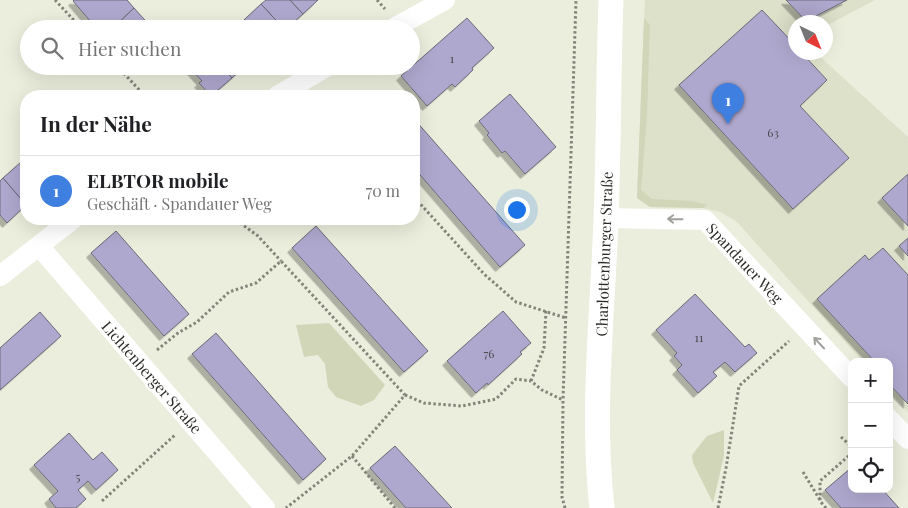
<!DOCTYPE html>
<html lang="de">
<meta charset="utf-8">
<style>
:root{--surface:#fff;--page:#f2f2f2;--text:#202124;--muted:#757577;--line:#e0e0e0;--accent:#1a73e8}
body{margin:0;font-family:"Playfair Display",serif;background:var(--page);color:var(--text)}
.controls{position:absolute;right:15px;bottom:15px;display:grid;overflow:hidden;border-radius:10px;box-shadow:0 5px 20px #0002}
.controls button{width:45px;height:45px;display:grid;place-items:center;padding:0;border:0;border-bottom:1px solid var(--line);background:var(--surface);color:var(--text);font:25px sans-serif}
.compass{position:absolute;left:788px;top:15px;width:45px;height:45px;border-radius:50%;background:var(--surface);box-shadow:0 5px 20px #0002;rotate:137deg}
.you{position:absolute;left:516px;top:209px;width:18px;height:18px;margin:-12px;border:4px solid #fff;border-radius:50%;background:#1a73e8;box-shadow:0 0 0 8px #1a73e833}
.badge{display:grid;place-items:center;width:32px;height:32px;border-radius:50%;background:var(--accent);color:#fff;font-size:16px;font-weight:700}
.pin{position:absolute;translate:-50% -41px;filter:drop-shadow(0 1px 2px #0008)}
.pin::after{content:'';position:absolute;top:26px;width:18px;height:15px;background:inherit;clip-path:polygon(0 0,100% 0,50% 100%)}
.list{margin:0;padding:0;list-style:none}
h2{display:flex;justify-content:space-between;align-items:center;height:65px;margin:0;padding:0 20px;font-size:21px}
h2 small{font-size:16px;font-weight:400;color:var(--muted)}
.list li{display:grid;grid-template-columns:32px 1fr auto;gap:15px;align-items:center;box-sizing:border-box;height:70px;padding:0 20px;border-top:1px solid var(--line)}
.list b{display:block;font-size:19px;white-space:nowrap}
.list p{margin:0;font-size:16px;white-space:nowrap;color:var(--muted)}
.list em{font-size:16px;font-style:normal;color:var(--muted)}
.icon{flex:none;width:28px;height:28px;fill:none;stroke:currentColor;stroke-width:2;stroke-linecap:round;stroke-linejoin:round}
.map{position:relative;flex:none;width:908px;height:508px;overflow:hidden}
.search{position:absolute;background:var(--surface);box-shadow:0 5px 20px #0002;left:20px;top:20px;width:400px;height:55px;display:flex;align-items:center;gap:12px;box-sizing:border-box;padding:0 18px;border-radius:28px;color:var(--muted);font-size:19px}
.panel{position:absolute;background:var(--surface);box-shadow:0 5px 20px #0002;left:20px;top:90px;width:400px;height:135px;border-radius:20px}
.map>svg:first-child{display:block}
.built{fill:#dde1ca}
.green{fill:#d1d6b9}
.building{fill:#afa8ce;stroke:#6c6978;filter:url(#shadow)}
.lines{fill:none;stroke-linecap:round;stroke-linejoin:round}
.path{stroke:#83857a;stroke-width:3;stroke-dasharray:2.5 2.5;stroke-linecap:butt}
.minor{stroke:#fff;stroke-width:20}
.tertiary{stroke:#fff;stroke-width:25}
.oneway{stroke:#a0a09d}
.labels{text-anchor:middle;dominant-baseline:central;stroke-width:5;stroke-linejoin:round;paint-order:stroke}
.number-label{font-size:12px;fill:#4c4b50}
.street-label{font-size:15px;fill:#2b2c26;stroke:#fff}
</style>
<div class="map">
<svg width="908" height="508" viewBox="0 0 908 508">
<defs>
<filter id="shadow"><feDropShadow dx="-4.5" dy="4.5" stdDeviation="0" flood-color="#0004"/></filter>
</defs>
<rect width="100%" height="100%" fill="#ebeedc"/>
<path class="built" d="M 645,0 L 875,0 L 826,26 L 826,22 L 796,22 L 796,52 L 816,53 L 908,137 L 908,412 L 889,391 L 889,362 L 863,362 L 737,222 L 721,212 L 703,208 L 650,207 L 637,198 Z"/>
<g class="green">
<path d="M 644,18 L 650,25 L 647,117 L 641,190 L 652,199 L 692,201 L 707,205 L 703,208 L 650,207 L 637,198 Z"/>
<path d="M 329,323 L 385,385 L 374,400 L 361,406 L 336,397 L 328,387 L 325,364 L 318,355 L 304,357 L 296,325 Z"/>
<path d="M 724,430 L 724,456 L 713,503 L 693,463 L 692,455 L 707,436 Z"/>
</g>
<g class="building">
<path d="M 74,0 L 127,0 L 134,8 L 112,29 L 97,29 L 73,1 Z"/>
<path d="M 266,0 L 290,0 L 303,14 L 286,29 L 284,29 L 261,4 Z"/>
<path d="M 290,0 L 318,0 L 303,14 Z"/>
<path d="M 786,0 L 847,0 L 806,21 Z"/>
<path d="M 261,4 L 284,29 L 251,29 L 244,20 Z"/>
<path d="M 134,8 L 153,29 L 112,29 Z"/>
<path d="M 762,10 L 796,46 L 796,52 L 801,52 L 827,80 L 800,106 L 849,158 L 793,209 L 679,85 Z"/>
<path d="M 467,18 L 494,48 L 472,68 L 473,70 L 455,87 L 452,84 L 427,106 L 401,76 Z"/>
<path d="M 244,20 L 251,29 L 234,29 Z"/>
<path d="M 193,66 L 221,66 L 232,78 L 211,96 L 199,83 L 202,81 L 190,68 Z"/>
<path d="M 221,66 L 245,66 L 232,78 Z"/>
<path d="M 510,94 L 556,147 L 525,174 L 505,151 L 502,153 L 487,135 L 489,133 L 479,121 Z"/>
<path d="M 415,120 L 525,245 L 500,267 L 414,168 Z"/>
<path d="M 21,162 L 26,168 L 26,205 L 3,178 Z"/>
<path d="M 908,174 L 908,226 L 882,198 Z"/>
<path d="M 3,178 L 26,205 L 7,223 L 0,215 L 0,181 Z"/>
<path d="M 316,226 L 428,351 L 404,372 L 292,248 Z"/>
<path d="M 116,231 L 189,314 L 164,336 L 91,253 Z"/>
<path d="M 908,238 L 908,256 L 899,246 Z"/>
<path d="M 883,248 L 908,275 L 908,404 L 889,384 L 889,362 L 875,362 L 817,299 L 865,255 L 869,260 Z"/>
<path d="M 695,294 L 745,347 L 749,344 L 757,353 L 735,372 L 725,362 L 713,372 L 717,376 L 698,393 L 677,370 L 682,365 L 674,356 L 677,353 L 656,330 Z"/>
<path d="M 503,311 L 531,343 L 520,352 L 522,354 L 488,385 L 487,383 L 476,393 L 447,361 Z"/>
<path d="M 40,312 L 61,336 L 0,390 L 0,348 Z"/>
<path d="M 216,333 L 326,459 L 303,480 L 192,354 Z"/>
<path d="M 69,433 L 93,460 L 102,452 L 118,470 L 96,490 L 88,481 L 78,490 L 86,499 L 76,508 L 56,508 L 49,499 L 58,491 L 34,465 Z"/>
<path d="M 395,446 L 452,508 L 406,508 L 370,468 Z"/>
<path d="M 852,467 L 852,489 L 882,489 L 899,508 L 841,508 L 825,490 Z"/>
</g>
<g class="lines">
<g class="path">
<path d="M 55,0 L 82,29"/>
<path d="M 377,0 L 385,9"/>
<path d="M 117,66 L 145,96"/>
<path d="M 414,197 L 484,274 L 516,302 L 566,318"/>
<path d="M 236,220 L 258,236 L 281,261"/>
<path d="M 157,350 L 178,333 L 197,322 L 229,292 L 256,283 L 281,261 L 405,395 L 352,456 L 286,508"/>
<path d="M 531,381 L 544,348 L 546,311"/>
<path d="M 405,395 L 424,403 L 462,406 L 496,399 L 516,379 L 531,381 L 542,390 L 563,400"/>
<path d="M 841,437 L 852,447"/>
<path d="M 352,456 L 395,508"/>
<path d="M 803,472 L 820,500"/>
<path d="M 102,501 L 175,435"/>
<path d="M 565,508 L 562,497 L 563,400 L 576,0"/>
<path d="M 718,508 L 726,468 L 739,386 L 789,341"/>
<path d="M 826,508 L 820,501 L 820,481 L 852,453"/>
</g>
<g class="minor">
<path d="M 392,29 L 445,0"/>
<path d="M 277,96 L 328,66"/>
<path d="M 606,218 L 705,220 L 852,378"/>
<path d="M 39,246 L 265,508"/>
<path d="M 0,276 L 73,219"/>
<path d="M 889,419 L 908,439"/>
</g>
<path class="tertiary" d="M 602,508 C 592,420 601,330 605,243 C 609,162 608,81 611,0"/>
</g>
<defs><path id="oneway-shaft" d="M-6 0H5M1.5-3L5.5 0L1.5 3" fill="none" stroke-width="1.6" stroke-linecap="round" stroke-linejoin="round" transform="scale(1.25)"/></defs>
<g class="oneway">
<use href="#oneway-shaft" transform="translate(675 219) rotate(-179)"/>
<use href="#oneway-shaft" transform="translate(819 343) rotate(-133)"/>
</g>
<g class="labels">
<g class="number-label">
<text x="452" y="58">1</text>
<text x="773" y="132">63</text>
<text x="699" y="337">11</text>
<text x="489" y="353">76</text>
<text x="78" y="476">5</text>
</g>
<g class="street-label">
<text transform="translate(604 254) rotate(-88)">Charlottenburger Straße</text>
<text transform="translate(745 263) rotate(47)">Spandauer Weg</text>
<text transform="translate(152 377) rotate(49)">Lichtenberger Straße</text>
</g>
</g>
</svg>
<div class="controls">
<button>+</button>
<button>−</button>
<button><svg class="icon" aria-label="locate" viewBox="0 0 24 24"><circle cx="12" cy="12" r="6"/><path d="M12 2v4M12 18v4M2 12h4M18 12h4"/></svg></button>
</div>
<svg class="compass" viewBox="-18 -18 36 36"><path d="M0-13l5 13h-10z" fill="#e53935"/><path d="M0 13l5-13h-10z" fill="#757577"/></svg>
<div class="you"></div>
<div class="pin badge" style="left:728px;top:124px;background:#3f7fe0">1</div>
<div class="search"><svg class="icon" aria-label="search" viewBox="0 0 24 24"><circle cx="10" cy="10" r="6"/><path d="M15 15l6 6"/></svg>Hier suchen</div>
<section class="panel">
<h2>In der Nähe<small></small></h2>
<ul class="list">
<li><span class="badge" style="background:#3f7fe0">1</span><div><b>ELBTOR mobile</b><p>Geschäft · Spandauer Weg</p></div><em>70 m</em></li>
</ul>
</section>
</div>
